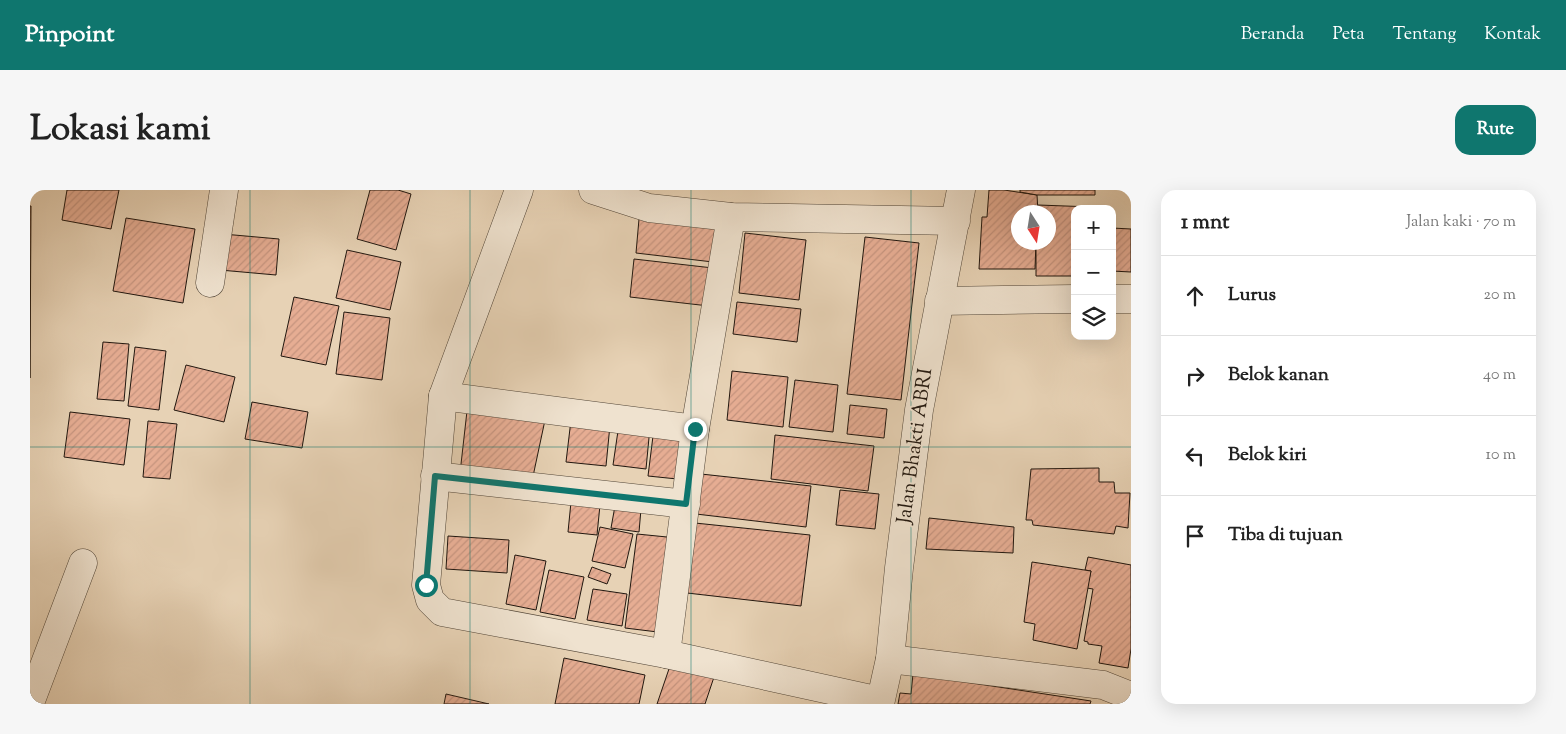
<!DOCTYPE html>
<html lang="id">
<meta charset="utf-8">
<style>
:root{--surface:#fff;--page:#f6f6f6;--text:#222;--muted:#767676;--line:#e0e0e0;--accent:#0f766e}
body{margin:0;font-family:"Sorts Mill Goudy",serif;background:var(--page);color:var(--text)}
.controls{position:absolute;right:15px;top:15px;display:grid;overflow:hidden;border-radius:10px;box-shadow:0 5px 20px #0002}
.controls button{width:45px;height:45px;display:grid;place-items:center;padding:0;border:0;border-bottom:1px solid var(--line);background:var(--surface);color:var(--text);font:25px sans-serif}
.compass{position:absolute;left:981px;top:15px;width:45px;height:45px;border-radius:50%;background:var(--surface);box-shadow:0 5px 20px #0002;rotate:168deg}
.stop{position:absolute;width:15px;height:15px;margin:-11px;border:4px solid #0f766e;border-radius:50%;background:#fff}
.stop.end{background:#0f766e;border-color:#fff;box-shadow:0 1px 5px #0008}
.list{margin:0;padding:0;list-style:none}
h2{display:flex;justify-content:space-between;align-items:center;height:65px;margin:0;padding:0 20px;font-size:21px}
h2 small{font-size:16px;font-weight:400;color:var(--muted)}
.list li{display:grid;grid-template-columns:32px 1fr auto;gap:15px;align-items:center;box-sizing:border-box;height:80px;padding:0 20px;border-top:1px solid var(--line)}
.list b{display:block;font-size:19px;white-space:nowrap}
.list em{font-size:16px;font-style:normal;color:var(--muted)}
.icon{flex:none;width:28px;height:28px;fill:none;stroke:currentColor;stroke-width:2;stroke-linecap:round;stroke-linejoin:round}
.map{position:relative;flex:none;width:1101px;height:514px;overflow:hidden;border-radius:15px}
header{display:flex;align-items:center;gap:30px;box-sizing:border-box;height:70px;padding:0 25px;background:var(--accent);color:#fff}
header strong{font-size:24px}
nav{display:flex;gap:28px;margin-inline-start:auto;font-size:18px}
.intro{display:flex;align-items:center;justify-content:space-between;box-sizing:border-box;height:120px;padding:0 30px}
h1{margin:0;font-size:35px}
.button{padding:12px 22px;border-radius:15px;background:var(--accent);color:#fff;font-size:18px;font-weight:700}
main{display:flex;gap:30px;padding:0 30px}
aside{flex:1;background:var(--surface);border-radius:15px;box-shadow:0 5px 20px #0002}
.map>svg:first-child{display:block}
.building{fill:url(#building-hatch);stroke:#21170f}
.lines{fill:none;stroke-linecap:round;stroke-linejoin:round}
.minor-casing{stroke:#524638;stroke-width:29}
.tertiary-casing{stroke:#524638;stroke-width:29}
.minor{stroke:#efe2cf;stroke-width:28}
.tertiary{stroke:#efe2cf;stroke-width:28}
.route{stroke:#0f766e;stroke-width:6}
.grid{fill:none;stroke:#0f766e;stroke-width:1;stroke-opacity:0.55}
.labels{text-anchor:middle;dominant-baseline:central;stroke-width:4;stroke-linejoin:round;paint-order:stroke}
.street-label{font-size:20px;fill:#21170f;stroke:#efe2cf}
</style>
<header>
<strong>Pinpoint</strong>
<nav><a>Beranda</a><a>Peta</a><a>Tentang</a><a>Kontak</a></nav>
</header>
<div class="intro"><h1>Lokasi kami</h1><a class="button">Rute</a></div>
<main>
<div class="map">
<svg width="1101" height="514" viewBox="0 0 1101 514">
<defs>
<pattern id="building-hatch" width="6" height="6" patternUnits="userSpaceOnUse" patternTransform="scale(1.25)"><rect width="6" height="6" fill="#e6ad93"/><path d="M-1 1l2-2M0 6l6-6M5 7l2-2" fill="none" stroke="#c5947e"/></pattern>
</defs>
<rect width="100%" height="100%" fill="#e7d2b5"/>
<filter id="stains"><feTurbulence type="fractalNoise" baseFrequency=".004" numOctaves="4"/><feColorMatrix values="0 0 0 0 .2 0 0 0 0 .09 0 0 0 0 .02 0 0 0 .5 -.17"/></filter>
<radialGradient id="worn" r=".72"><stop offset=".6" stop-color="#630" stop-opacity="0"/><stop offset="1" stop-color="#630" stop-opacity=".3"/></radialGradient>
<g class="building">
<path d="M 37,0 L 89,0 L 81,39 L 32,30 Z"/>
<path d="M 340,0 L 368,0 L 381,4 L 366,60 L 327,49 Z"/>
<path d="M 959,0 L 974,0 L 1007,5 L 1008,22 L 988,22 L 988,52 L 1006,52 L 1005,79 L 949,79 L 952,27 L 957,27 Z"/>
<path d="M 990,0 L 1065,0 L 1065,5 L 1007,5 L 990,2 Z"/>
<path d="M 1008,15 L 1063,17 L 1063,19 L 1045,19 L 1045,86 L 1006,86 L 1006,52 L 1018,52 L 1018,22 L 1008,22 Z"/>
<path d="M 0,16 L 1,16 L 0,188 Z"/>
<path d="M 96,28 L 165,39 L 153,113 L 83,101 Z"/>
<path d="M 609,29 L 687,38 L 683,72 L 606,63 Z"/>
<path d="M 1082,38 L 1101,39 L 1101,82 L 1082,81 Z"/>
<path d="M 715,43 L 776,50 L 769,110 L 709,103 Z"/>
<path d="M 193,44 L 249,49 L 246,85 L 190,80 Z"/>
<path d="M 835,47 L 889,53 L 871,210 L 817,204 Z"/>
<path d="M 317,60 L 371,72 L 360,120 L 306,108 Z"/>
<path d="M 604,69 L 683,78 L 679,116 L 600,107 Z"/>
<path d="M 264,107 L 309,116 L 296,175 L 251,166 Z"/>
<path d="M 707,112 L 771,119 L 767,152 L 703,144 Z"/>
<path d="M 314,122 L 360,128 L 352,190 L 306,184 Z"/>
<path d="M 73,152 L 99,154 L 94,211 L 67,209 Z"/>
<path d="M 105,157 L 136,161 L 129,220 L 98,216 Z"/>
<path d="M 156,175 L 205,187 L 194,232 L 144,220 Z"/>
<path d="M 702,181 L 758,187 L 753,237 L 697,230 Z"/>
<path d="M 765,190 L 808,195 L 803,242 L 759,237 Z"/>
<path d="M 222,212 L 278,222 L 272,258 L 215,249 Z"/>
<path d="M 820,215 L 857,219 L 854,248 L 817,244 Z"/>
<path d="M 437,221 L 515,230 L 502,291 L 430,283 Z"/>
<path d="M 40,222 L 100,229 L 94,275 L 34,267 Z"/>
<path d="M 541,230 L 580,235 L 576,276 L 536,272 Z"/>
<path d="M 118,231 L 147,234 L 140,289 L 113,287 Z"/>
<path d="M 589,234 L 620,237 L 616,279 L 583,275 Z"/>
<path d="M 624,238 L 662,242 L 657,290 L 618,286 Z"/>
<path d="M 745,245 L 844,256 L 838,301 L 741,289 Z"/>
<path d="M 1069,278 L 1069,292 L 1084,292 L 1085,303 L 1100,303 L 1098,338 L 1086,336 L 1084,344 L 1003,335 L 1002,330 L 996,330 L 1001,279 Z"/>
<path d="M 671,284 L 781,296 L 776,337 L 666,324 Z"/>
<path d="M 810,300 L 849,304 L 845,339 L 806,335 Z"/>
<path d="M 541,312 L 570,315 L 567,345 L 538,342 Z"/>
<path d="M 585,316 L 611,319 L 609,342 L 581,338 Z"/>
<path d="M 899,328 L 984,337 L 983,363 L 896,359 Z"/>
<path d="M 665,333 L 780,345 L 771,416 L 657,403 Z"/>
<path d="M 570,337 L 603,344 L 595,378 L 562,371 Z"/>
<path d="M 607,344 L 647,348 L 636,443 L 595,438 Z"/>
<path d="M 418,346 L 479,350 L 477,383 L 416,379 Z"/>
<path d="M 485,365 L 516,371 L 506,420 L 476,414 Z"/>
<path d="M 1058,367 L 1101,375 L 1101,459 L 1098,478 L 1069,473 L 1072,456 L 1058,454 L 1058,452 L 1054,451 L 1063,399 L 1057,398 L 1061,381 L 1055,380 Z"/>
<path d="M 1002,372 L 1061,381 L 1047,459 L 1003,450 L 1005,434 L 994,432 Z"/>
<path d="M 562,377 L 581,384 L 577,394 L 558,387 Z"/>
<path d="M 519,380 L 554,387 L 545,429 L 510,422 Z"/>
<path d="M 563,399 L 597,404 L 592,436 L 557,430 Z"/>
<path d="M 534,468 L 615,485 L 609,514 L 525,514 Z"/>
<path d="M 641,473 L 684,487 L 675,514 L 627,514 Z"/>
<path d="M 883,484 L 1061,511 L 1060,514 L 868,514 L 870,503 L 881,504 Z"/>
<path d="M 416,504 L 459,514 L 414,514 Z"/>
</g>
<g class="lines">
<g class="minor-casing">
<g id="minor">
<path d="M 489,0 L 413,206 L 396,395 L 400,410 L 412,422 L 636,464 L 850,511"/>
<path d="M 563,0 L 619,18 L 701,27 L 926,31"/>
<path d="M 180,93 L 194,0"/>
<path d="M 413,206 L 665,239"/>
<path d="M 405,286 L 656,314"/>
<path d="M 636,464 L 665,239 L 701,27"/>
<path d="M 860,469 L 1073,495 L 1101,506"/>
<path d="M 0,513 L 53,373"/>
</g>
</g>
<g class="tertiary-casing">
<g id="tertiary">
<path d="M 1082,109 L 1101,109"/>
<path d="M 909,111 L 1045,109"/>
<path d="M 850,514 L 860,469 L 869,378 L 889,220 L 931,0"/>
</g>
</g>
<use href="#minor" class="minor"/>
<use href="#tertiary" class="tertiary"/>
</g>
<g class="lines">
<path class="route" d="M 396,395 L 405,286 L 656,314 L 665,239"/>
</g>
<path class="grid" d="M 220,0 L 220,514M 440,0 L 440,514M 661,0 L 661,514M 881,0 L 881,514M 0,257 L 1101,257"/>
<g class="labels">
<g class="street-label">
<text transform="translate(886 256) rotate(-82)">Jalan Bhakti ABRI</text>
</g>
</g>
<rect width="100%" height="100%" filter="url(#stains)"/>
<rect width="100%" height="100%" fill="url(#worn)"/>
</svg>
<div class="controls">
<button>+</button>
<button>−</button>
<button><svg class="icon" aria-label="layers" viewBox="0 0 24 24"><path d="M12 4l9 5-9 5-9-5zM3 14l9 5 9-5"/></svg></button>
</div>
<svg class="compass" viewBox="-18 -18 36 36"><path d="M0-13l5 13h-10z" fill="#e53935"/><path d="M0 13l5-13h-10z" fill="#767676"/></svg>
<div class="stop" style="left:396px;top:395px"></div>
<div class="stop end" style="left:665px;top:239px"></div>
</div>
<aside>
<h2>1 mnt<small>Jalan kaki · 70 m</small></h2>
<ul class="list">
<li><svg class="icon" aria-label="ahead" viewBox="0 0 24 24"><path d="M12 20V5M6 11l6-6 6 6"/></svg><div><b>Lurus</b></div><em>20 m</em></li>
<li><svg class="icon" aria-label="right" viewBox="0 0 24 24"><path d="M7 20v-9h11M14 6l5 5-5 5"/></svg><div><b>Belok kanan</b></div><em>40 m</em></li>
<li><svg class="icon" aria-label="left" viewBox="0 0 24 24"><path d="M17 20v-9H6M10 6l-5 5 5 5"/></svg><div><b>Belok kiri</b></div><em>10 m</em></li>
<li><svg class="icon" aria-label="arrive" viewBox="0 0 24 24"><path d="M6 21V4h12l-3 4 3 4H6"/></svg><div><b>Tiba di tujuan</b></div></li>
</ul>
</aside>
</main>
